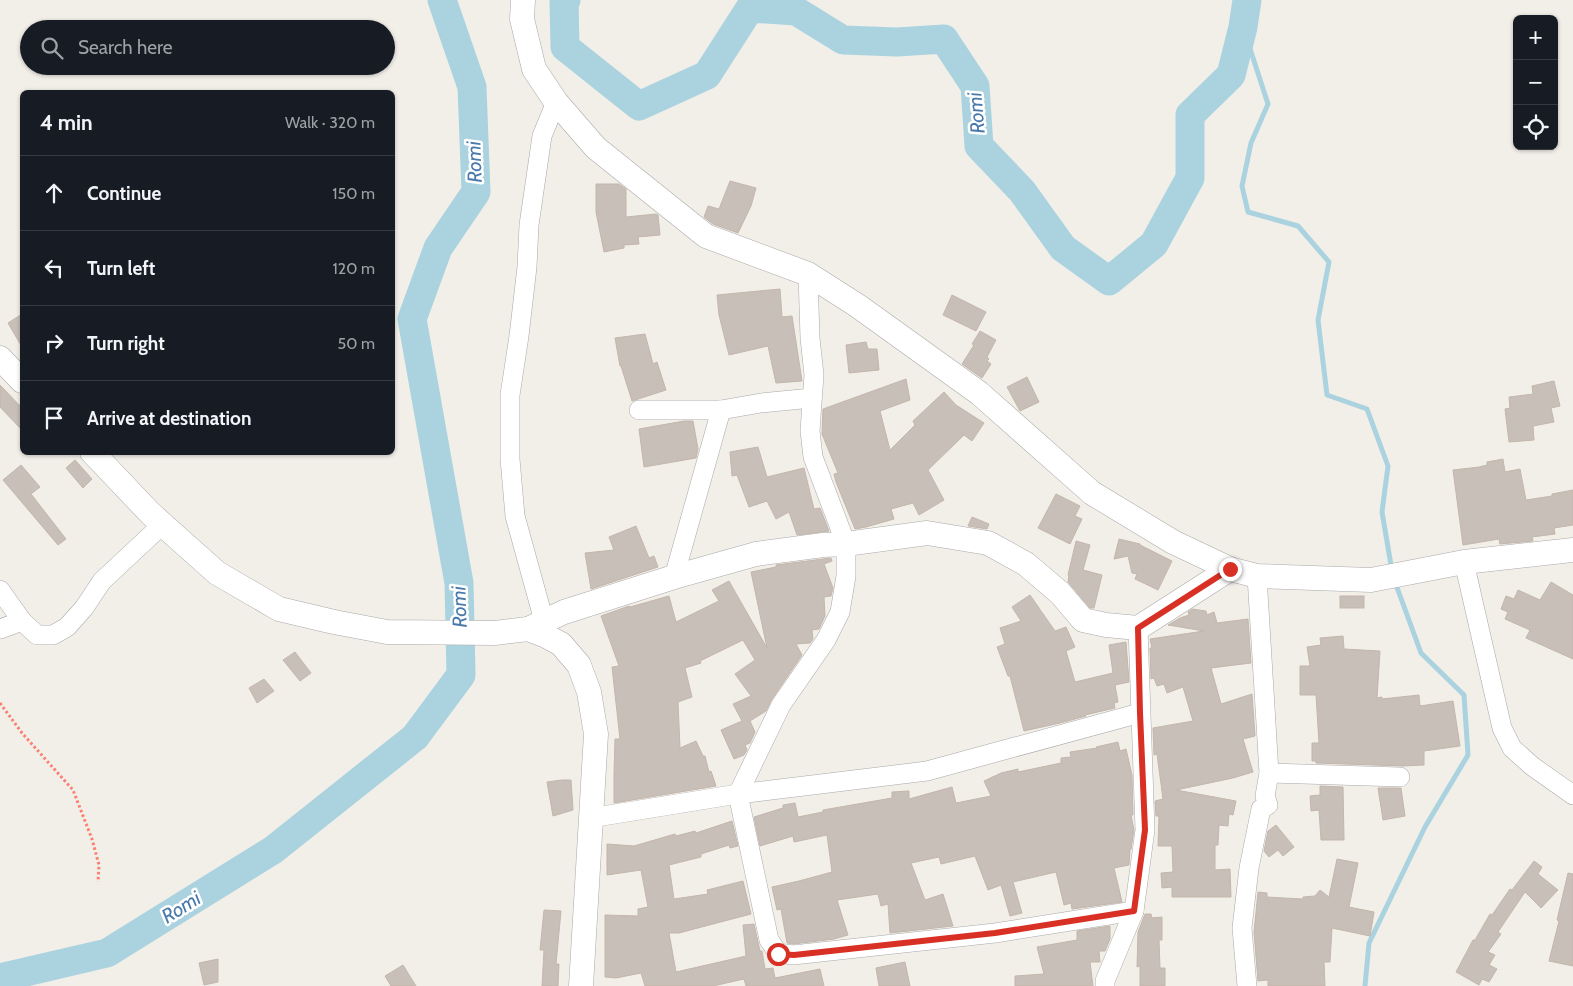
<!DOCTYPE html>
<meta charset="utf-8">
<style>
:root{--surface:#171b24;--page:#20242c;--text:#f1f3f6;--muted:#9ea1a6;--line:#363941}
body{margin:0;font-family:Cabin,sans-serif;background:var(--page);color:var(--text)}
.controls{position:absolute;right:15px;top:15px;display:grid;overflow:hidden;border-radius:8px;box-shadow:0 1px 4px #0004}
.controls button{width:45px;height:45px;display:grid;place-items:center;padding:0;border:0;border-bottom:1px solid var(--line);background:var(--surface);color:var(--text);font:25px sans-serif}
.stop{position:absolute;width:15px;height:15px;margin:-11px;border:4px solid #d93025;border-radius:50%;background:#fff}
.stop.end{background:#d93025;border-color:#fff;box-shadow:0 1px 5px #0008}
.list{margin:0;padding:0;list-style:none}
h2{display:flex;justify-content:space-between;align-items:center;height:65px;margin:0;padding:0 20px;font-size:21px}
h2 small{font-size:16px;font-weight:400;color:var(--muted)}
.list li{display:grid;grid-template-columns:32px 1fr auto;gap:15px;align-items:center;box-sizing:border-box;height:75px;padding:0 20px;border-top:1px solid var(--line)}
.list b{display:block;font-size:19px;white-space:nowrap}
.list em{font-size:16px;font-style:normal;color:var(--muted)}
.icon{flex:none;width:28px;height:28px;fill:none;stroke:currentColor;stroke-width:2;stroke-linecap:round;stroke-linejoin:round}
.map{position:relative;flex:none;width:1573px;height:986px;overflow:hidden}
.search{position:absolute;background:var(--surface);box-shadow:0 1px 4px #0004;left:20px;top:20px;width:375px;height:55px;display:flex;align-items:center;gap:12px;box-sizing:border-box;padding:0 18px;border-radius:28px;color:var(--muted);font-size:19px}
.panel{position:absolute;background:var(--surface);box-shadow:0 1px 4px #0004;left:20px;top:90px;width:375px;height:365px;border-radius:8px}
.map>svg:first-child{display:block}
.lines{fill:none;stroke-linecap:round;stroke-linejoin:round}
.stream{stroke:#aad3df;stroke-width:5}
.river{stroke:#aad3df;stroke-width:29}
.building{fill:#c7bfb8;stroke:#c4b6ab}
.minor-casing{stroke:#a9a9a9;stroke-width:20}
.tertiary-casing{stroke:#a9a9a9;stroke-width:25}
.path{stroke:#fa8072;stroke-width:3;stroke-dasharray:2.5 2.5;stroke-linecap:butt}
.minor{stroke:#fff;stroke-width:19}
.tertiary{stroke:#fff;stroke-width:24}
.route{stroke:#d93025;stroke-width:6}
.labels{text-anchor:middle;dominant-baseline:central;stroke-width:5;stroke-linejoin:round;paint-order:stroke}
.water-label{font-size:20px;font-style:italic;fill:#4a7aab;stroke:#fff}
</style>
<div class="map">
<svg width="1573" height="986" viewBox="0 0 1573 986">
<rect width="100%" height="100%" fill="#f2efe9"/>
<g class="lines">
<g class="stream">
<path d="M 1243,27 L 1268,104 L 1251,143 L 1242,186 L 1248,212 L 1298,226 L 1329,262 L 1318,320 L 1327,395 L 1367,409 L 1388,466 L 1382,512 L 1392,571"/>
<path d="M 1365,986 L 1369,943 L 1425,827 L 1468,755 L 1464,695 L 1421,653 L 1395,582"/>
</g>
<g class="river">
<path d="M 566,0 L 564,0 L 565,47 L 639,106 L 707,75 L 750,8 L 796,11 L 843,40 L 897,42 L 944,39 L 975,86 L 979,146 L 1022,191 L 1063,248 L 1109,281 L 1154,244 L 1190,178 L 1190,115 L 1231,75 L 1243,27 L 1247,0"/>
<path d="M 0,978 L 107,953 L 273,850 L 415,737 L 461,675 L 459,583 L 412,319 L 438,248 L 476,192 L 472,87 L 442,0"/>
</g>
</g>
<g class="building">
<path d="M 730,181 L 756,188 L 751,206 L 738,233 L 713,224 L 704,217 L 708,206 L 719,209 Z"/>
<path d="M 596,184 L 619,184 L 626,189 L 626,217 L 656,214 L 658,215 L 660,235 L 638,237 L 639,244 L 624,245 L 624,248 L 604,252 L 596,212 Z"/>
<path d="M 780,289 L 782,317 L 792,316 L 802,381 L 776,383 L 768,346 L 729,355 L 719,315 L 717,295 Z"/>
<path d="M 952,295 L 986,312 L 976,331 L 943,315 Z"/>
<path d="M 22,314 L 22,347 L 8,323 Z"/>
<path d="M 980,331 L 996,340 L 988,355 L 987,357 L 989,359 L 987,361 L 991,364 L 982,378 L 962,364 L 974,345 L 972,344 Z"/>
<path d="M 645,334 L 653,364 L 657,362 L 666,390 L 632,401 L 621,366 L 620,366 L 615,338 Z"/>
<path d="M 866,342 L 868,349 L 877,349 L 879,370 L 849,373 L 846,345 Z"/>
<path d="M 1027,377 L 1039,402 L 1020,411 L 1007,387 Z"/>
<path d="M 906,379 L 910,400 L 880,411 L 890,450 L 915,425 L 913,421 L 944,392 L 956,405 L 984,423 L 972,441 L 964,435 L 928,470 L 944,500 L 919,515 L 913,503 L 891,509 L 894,519 L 866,527 L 855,529 L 836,482 L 834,474 L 838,473 L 822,434 L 823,409 Z"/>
<path d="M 1554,381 L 1560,406 L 1551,408 L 1554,422 L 1533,426 L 1534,440 L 1509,442 L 1505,409 L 1510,408 L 1509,397 L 1533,394 L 1532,386 Z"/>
<path d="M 0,385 L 22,408 L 22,430 L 0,407 Z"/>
<path d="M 684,421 L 693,421 L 698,449 L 696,458 L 644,467 L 639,429 Z"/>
<path d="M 758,447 L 767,477 L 804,468 L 814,509 L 820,508 L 829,531 L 797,535 L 789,512 L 776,519 L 767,501 L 749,507 L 737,475 L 732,476 L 730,452 Z"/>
<path d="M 1503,459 L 1505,472 L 1520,469 L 1526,500 L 1552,496 L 1552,494 L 1573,490 L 1573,525 L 1554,528 L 1555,534 L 1532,537 L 1533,541 L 1500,544 L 1499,539 L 1463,545 L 1453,470 L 1479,467 L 1487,465 L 1487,462 Z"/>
<path d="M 75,460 L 92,479 L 83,488 L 66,468 Z"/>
<path d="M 21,465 L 40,487 L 31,494 L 66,539 L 58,545 L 3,480 Z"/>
<path d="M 1056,494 L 1080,506 L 1075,516 L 1082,519 L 1070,544 L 1038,528 Z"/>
<path d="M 972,517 L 989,524 L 987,529 L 968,526 Z"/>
<path d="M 636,526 L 649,558 L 654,556 L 658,567 L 591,589 L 585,553 L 614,550 L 609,537 Z"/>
<path d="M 1119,539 L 1140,544 L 1140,545 L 1172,561 L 1158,590 L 1135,579 L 1137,574 L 1132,573 L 1128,556 L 1114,559 Z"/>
<path d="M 1076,541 L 1090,545 L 1083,570 L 1102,575 L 1094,608 L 1090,608 L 1068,582 L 1069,575 L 1068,575 Z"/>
<path d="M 831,558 L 832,561 L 824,564 L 833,588 L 831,596 L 824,597 L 825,616 L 819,629 L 812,630 L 813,639 L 810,643 L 796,644 L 802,655 L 772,699 L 766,711 L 750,721 L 755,732 L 750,743 L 745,745 L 747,750 L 744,755 L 734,759 L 721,730 L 742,721 L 733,704 L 751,696 L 735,674 L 755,660 L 743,640 L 700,661 L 701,663 L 685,668 L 692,697 L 678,702 L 680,748 L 696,741 L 703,756 L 705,756 L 709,772 L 711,771 L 716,786 L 614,803 L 614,774 L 615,739 L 620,739 L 612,667 L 619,666 L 601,616 L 629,606 L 630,607 L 669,596 L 676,622 L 719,601 L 712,590 L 729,581 L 767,648 L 751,572 L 776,567 L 776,565 Z"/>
<path d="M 1551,582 L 1573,595 L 1573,659 L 1526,638 L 1530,630 L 1505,619 L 1508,612 L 1501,609 L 1506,596 L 1514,599 L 1518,590 L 1540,600 Z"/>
<path d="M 1030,595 L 1055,631 L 1066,627 L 1075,647 L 1066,651 L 1075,682 L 1113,673 L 1109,645 L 1126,642 L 1129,682 L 1115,685 L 1118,702 L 1114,703 L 1115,708 L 1085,715 L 1086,716 L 1060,723 L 1024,731 L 1010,676 L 1008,676 L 997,647 L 1005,644 L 1000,628 L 1021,621 L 1012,607 Z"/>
<rect x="1340" y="596" width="24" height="12"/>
<path d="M 1192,609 L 1206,611 L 1207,615 L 1214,612 L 1217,623 L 1248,619 L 1251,663 L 1211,668 L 1221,704 L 1252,694 L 1255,736 L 1243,739 L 1253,772 L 1233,778 L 1176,790 L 1236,801 L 1233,815 L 1229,814 L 1228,826 L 1219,825 L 1218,845 L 1215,845 L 1215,870 L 1230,869 L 1231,897 L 1172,897 L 1172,887 L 1162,888 L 1161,873 L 1173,872 L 1172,846 L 1158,846 L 1159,816 L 1156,816 L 1155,801 L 1163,799 L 1157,754 L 1154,755 L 1153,728 L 1193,721 L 1183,687 L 1167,693 L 1164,684 L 1157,686 L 1154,678 L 1151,679 L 1150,648 L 1152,648 L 1150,639 L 1204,631 L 1168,625 L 1180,618 L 1189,615 L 1188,612 Z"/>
<path d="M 1343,636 L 1344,649 L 1380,651 L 1377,698 L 1382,697 L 1382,699 L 1419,695 L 1420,706 L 1453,701 L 1460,746 L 1424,751 L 1424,765 L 1403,766 L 1316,763 L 1316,761 L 1312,761 L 1312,743 L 1319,743 L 1316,695 L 1300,695 L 1300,666 L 1310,666 L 1307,647 L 1321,645 L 1320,638 Z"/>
<path d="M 295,652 L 311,673 L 300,681 L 283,660 Z"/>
<path d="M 264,679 L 274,691 L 257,703 L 249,688 Z"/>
<path d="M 1118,742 L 1120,751 L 1126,749 L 1132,775 L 1133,815 L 1131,815 L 1134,830 L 1131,849 L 1130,849 L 1129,865 L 1114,868 L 1122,902 L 1072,909 L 1071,903 L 1064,905 L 1056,872 L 1013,882 L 1022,913 L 1010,916 L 1001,885 L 988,890 L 975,856 L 941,864 L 939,857 L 911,863 L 925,900 L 943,894 L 953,926 L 890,933 L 888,904 L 881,906 L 878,894 L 837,900 L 848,935 L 834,939 L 793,944 L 787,943 L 781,909 L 777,910 L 772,887 L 799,881 L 832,872 L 827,835 L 794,842 L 793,836 L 760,846 L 754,817 L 783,808 L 783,805 L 795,803 L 798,817 L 823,812 L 823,810 L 892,798 L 892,792 L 909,791 L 909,799 L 952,787 L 956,803 L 991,796 L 984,781 L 1001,773 L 1018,769 L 1018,772 L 1061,763 L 1061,758 L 1071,757 L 1070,752 L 1097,748 L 1096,747 Z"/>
<path d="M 562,780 L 571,780 L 573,810 L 553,816 L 547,782 Z"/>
<path d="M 1320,786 L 1343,787 L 1344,840 L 1321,840 L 1319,810 L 1311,811 L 1310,796 L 1320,795 Z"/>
<path d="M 1378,788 L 1401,788 L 1405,816 L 1383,820 Z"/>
<path d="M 732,821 L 738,846 L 730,848 L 729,845 L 701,854 L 701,857 L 669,865 L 674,899 L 708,894 L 707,890 L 743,881 L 751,914 L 679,933 L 669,933 L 676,972 L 746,956 L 743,925 L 754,924 L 760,951 L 762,951 L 765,969 L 773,968 L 775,978 L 820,969 L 824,986 L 746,986 L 744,979 L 713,986 L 645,986 L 641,973 L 616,978 L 605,977 L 605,915 L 638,916 L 638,909 L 648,907 L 641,870 L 607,875 L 607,844 L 634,846 L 675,834 L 676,836 L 695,831 L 696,833 Z"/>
<path d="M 1276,825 L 1294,847 L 1283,856 L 1278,850 L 1269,857 L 1264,851 L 1268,831 Z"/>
<path d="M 1337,859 L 1358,863 L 1349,907 L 1374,912 L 1370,936 L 1332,928 L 1330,962 L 1324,962 L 1325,986 L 1268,986 L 1268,980 L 1258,981 L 1254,932 L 1258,892 L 1267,893 L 1267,897 L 1303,899 L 1303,897 L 1315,896 L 1320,890 L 1329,897 Z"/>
<path d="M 1534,861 L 1542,867 L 1538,874 L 1558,890 L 1541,908 L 1525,892 L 1498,932 L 1501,934 L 1488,952 L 1495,955 L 1489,965 L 1497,969 L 1489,982 L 1482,979 L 1479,985 L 1456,972 L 1473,940 L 1475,940 L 1490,914 L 1492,915 L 1510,889 L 1512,890 Z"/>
<path d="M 1568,873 L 1573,874 L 1573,966 L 1549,961 L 1559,921 L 1557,920 Z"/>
<path d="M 544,910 L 561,911 L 556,964 L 559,964 L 558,986 L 542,986 L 544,950 L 540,950 Z"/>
<path d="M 1145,914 L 1151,914 L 1152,918 L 1162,917 L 1162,940 L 1159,940 L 1160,968 L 1165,968 L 1165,986 L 1140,986 L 1140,966 L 1137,967 L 1138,932 Z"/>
<path d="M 1110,926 L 1110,939 L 1105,951 L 1099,951 L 1100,962 L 1090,962 L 1093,986 L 1015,986 L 1015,976 L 1044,974 L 1037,947 L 1077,940 L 1077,931 Z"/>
<path d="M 218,959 L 218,982 L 204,985 L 199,963 Z"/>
<path d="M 905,962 L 910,986 L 879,986 L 876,968 Z"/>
<path d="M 403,965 L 416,986 L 391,986 L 385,976 Z"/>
</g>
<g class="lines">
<g class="minor-casing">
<g id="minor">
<path d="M 808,274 L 810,338 L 814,375 L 810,431 L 813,457 L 846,544 L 846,576 L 840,612 L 826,640 L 781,705 L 738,794 L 769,940 L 778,953 L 793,955 L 995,933 L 1134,911"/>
<path d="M 639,410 L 721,410 L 761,403 L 812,398"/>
<path d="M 1464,562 L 1502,728 L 1512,748 L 1532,766 L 1573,795"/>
<path d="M 674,577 L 721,410"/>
<path d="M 0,590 L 22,621 L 37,635 L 53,635 L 67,627 L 84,608 L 102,581 L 163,524"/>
<path d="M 544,621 L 515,516 L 510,459 L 510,395 L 519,336 L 527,267 L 529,225 L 542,136 L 556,102"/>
<path d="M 0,629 L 22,621"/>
<path d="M 1269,773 L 1400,777"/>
<path d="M 590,818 L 738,794 L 927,771 L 1140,713"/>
<path d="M 1105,986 L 1105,981 L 1134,911 L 1145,830 L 1138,628"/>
<path d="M 1247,986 L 1242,928 L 1249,868 L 1261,809 L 1268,805 L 1265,796 L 1269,773 L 1257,576"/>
</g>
</g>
<g class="tertiary-casing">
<g id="tertiary">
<path d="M 523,0 L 522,19 L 534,69 L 556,102 L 596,148 L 706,236 L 808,274 L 858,306 L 979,393 L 1092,493 L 1173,542 L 1230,569 L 1257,576 L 1371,580 L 1464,562 L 1573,550"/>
<path d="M 0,358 L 22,381"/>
<path d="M 92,452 L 151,514 L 217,573 L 279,609 L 334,622 L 387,632 L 495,633 L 528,629 L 544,635 L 561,644 L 579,665 L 589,692 L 596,734 L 581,986"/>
<path d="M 528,629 L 564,612 L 674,577 L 756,554 L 823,545 L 846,544 L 927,533 L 988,543 L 1026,564 L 1060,593 L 1083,620 L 1106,625 L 1138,628 L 1230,569"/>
</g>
</g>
<path class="path" d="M 0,703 L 22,733 L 73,790 L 92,839 L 99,865 L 98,882"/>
<use href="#minor" class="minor"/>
<use href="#tertiary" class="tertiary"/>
</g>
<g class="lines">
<path class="route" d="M 778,954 L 794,955 L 995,933 L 1134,911 L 1145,830 L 1140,713 L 1138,628 L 1230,569"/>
</g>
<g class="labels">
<g class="water-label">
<text transform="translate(976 113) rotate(-95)">Romi</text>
<text transform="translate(474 162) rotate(-92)">Romi</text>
<text transform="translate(459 607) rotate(-92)">Romi</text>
<text transform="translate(181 907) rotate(-32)">Romi</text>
</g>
</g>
</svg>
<div class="controls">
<button>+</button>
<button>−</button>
<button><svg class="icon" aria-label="locate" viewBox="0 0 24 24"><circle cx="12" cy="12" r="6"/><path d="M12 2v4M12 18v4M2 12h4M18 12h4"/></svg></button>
</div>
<div class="stop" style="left:778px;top:954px"></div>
<div class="stop end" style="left:1230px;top:569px"></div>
<div class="search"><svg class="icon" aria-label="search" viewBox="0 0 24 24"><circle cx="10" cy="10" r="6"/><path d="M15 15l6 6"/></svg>Search here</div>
<section class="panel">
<h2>4 min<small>Walk · 320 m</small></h2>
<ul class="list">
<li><svg class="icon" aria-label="ahead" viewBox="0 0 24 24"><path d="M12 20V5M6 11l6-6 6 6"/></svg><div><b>Continue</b></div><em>150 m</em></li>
<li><svg class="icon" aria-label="left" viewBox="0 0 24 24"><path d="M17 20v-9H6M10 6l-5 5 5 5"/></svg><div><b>Turn left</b></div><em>120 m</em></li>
<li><svg class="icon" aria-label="right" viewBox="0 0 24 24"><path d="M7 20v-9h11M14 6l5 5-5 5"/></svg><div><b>Turn right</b></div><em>50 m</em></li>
<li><svg class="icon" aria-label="arrive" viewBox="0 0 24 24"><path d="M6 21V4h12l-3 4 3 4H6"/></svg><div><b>Arrive at destination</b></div></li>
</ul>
</section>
</div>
